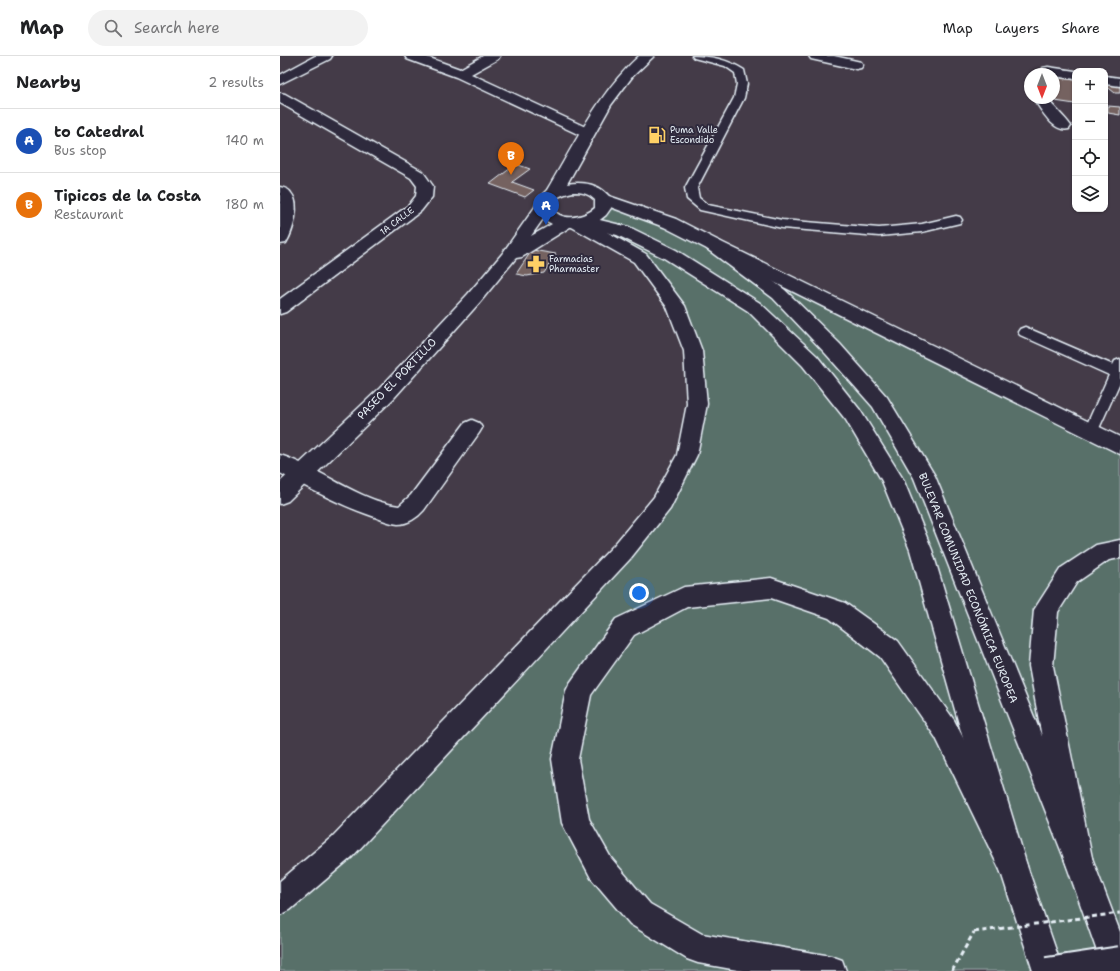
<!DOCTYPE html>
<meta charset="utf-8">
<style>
:root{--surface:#fff;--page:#f2f2f2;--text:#202124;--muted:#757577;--line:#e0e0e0;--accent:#d93025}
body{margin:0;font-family:"Shantell Sans",sans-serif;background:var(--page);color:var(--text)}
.controls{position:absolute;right:12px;top:12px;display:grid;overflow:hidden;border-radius:8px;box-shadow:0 1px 3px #0004}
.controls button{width:36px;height:36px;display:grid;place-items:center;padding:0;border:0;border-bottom:1px solid var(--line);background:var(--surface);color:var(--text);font:20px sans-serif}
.compass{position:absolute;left:744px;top:12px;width:36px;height:36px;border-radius:50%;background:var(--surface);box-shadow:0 1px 3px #0004;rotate:180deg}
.you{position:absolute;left:359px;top:537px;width:14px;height:14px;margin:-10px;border:3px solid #fff;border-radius:50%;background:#1a73e8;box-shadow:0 0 0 6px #1a73e833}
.badge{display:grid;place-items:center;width:26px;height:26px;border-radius:50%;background:var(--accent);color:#fff;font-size:13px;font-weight:700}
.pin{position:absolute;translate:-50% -33px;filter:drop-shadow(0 1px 2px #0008)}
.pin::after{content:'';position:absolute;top:21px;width:14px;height:12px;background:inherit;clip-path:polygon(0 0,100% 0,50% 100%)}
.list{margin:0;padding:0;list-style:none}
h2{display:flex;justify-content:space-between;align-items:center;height:52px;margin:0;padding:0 16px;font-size:17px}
h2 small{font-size:13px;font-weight:400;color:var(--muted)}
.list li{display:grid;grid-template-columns:26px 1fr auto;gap:12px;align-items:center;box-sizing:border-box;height:64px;padding:0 16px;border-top:1px solid var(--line)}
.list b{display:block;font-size:15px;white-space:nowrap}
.list p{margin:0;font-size:13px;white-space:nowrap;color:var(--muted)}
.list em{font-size:13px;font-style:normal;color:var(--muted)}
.icon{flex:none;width:22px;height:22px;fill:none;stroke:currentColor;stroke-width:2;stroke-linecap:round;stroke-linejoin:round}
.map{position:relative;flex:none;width:840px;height:915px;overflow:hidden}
header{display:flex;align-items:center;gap:24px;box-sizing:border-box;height:56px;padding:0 20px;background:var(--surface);border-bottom:1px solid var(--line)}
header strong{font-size:19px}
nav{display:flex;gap:22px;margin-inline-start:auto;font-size:14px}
.search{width:280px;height:36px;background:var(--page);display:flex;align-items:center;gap:10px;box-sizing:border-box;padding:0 14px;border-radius:22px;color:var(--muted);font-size:15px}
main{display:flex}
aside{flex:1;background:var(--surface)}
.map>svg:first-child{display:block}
.green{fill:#596f69;stroke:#a0b0b0}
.building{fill:#746261;stroke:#e8f1f8}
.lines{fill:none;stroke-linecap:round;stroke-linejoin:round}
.service-casing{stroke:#e8f1f8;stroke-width:3}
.minor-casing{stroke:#e8f1f8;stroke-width:3}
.secondary-casing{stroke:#e8f1f8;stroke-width:3}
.primary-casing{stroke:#e8f1f8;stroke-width:3}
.trunk-casing{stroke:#e8f1f8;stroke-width:3}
.path{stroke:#e8f1f8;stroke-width:3;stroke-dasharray:5 3.5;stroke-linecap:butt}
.service{fill:#2f2a3d;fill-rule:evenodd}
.minor{fill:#2f2a3d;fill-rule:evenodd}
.secondary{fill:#2f2a3d;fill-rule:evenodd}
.primary{fill:#2f2a3d;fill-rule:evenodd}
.trunk{fill:#2f2a3d;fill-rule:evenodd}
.trunk-bridge-casing{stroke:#e8f1f8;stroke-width:30;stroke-linecap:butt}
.path-bridge{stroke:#e8f1f8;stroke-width:3;stroke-dasharray:5 3.5;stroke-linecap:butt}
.trunk-bridge{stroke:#2f2a3d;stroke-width:26}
.labels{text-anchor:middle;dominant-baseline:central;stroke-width:4;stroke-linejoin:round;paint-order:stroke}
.far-poi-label{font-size:9px;fill:#e8f1f8;stroke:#2f2a3d;text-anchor:start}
.far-street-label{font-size:9px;fill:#e8f1f8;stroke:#2f2a3d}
.street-label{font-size:11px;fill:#e8f1f8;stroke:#2f2a3d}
</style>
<header>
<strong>Map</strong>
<div class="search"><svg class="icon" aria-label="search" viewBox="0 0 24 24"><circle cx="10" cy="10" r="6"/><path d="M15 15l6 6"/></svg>Search here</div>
<nav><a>Map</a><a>Layers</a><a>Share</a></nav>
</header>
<main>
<aside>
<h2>Nearby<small>2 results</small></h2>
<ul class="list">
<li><span class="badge" style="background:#1a4fb4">A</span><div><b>to Catedral</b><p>Bus stop</p></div><em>140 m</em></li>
<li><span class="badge" style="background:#e8710a">B</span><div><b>Tipicos de la Costa</b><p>Restaurant</p></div><em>180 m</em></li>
</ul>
</aside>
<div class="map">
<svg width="840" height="915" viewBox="0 0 840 915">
<rect width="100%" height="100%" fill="#443b48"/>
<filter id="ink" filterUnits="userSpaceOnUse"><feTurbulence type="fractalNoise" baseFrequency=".025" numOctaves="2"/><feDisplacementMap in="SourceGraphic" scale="8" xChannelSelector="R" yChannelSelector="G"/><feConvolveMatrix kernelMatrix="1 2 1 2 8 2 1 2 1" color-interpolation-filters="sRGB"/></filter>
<g filter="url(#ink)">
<path class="green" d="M 323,143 L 390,167 L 840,390 L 840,915 L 0,915 L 0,844 L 342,496 L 407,400 L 413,295 L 360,202 L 303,165 L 316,160 Z"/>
<g class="building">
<path d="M 778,22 L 795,24 L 795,48 L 775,45 Z"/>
<path d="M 825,29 L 840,30 L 840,37 L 835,37 Z"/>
<path d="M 828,50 L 840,51 L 840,59 L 828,57 Z"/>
<path d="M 236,108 L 250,113 L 232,126 L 254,134 L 245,141 L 210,128 Z"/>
<path d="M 252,194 L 276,198 L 264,217 L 247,220 L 236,218 Z"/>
</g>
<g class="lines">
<g class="service-casing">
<g id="service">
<path d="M 412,0 C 431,0 447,3 464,14 L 467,28 L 464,42 L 417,132 L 419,142 L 428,149 L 502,164 L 599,172 L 642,168 L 676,160 L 680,161 L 682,164 L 680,167 L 642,176 L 599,180 L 502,172 L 420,154 L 407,143 L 405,132 L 454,42 L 457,28 L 455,17 L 445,10 L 414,2 Z"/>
<path d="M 745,271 L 833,309 L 835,305 L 840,303 L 840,326 L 816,379 L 811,381 L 806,379 L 804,375 L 829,319 L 740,279 L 738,276 L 740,273 Z"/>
</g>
</g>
<g class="minor-casing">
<g id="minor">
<path d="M 35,0 L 52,0 L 50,3 L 0,28 L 0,19 Z"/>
<path d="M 125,0 L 144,0 L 180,13 L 203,0 L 220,0 L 218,3 L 191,18 L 312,74 L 314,77 L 312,80 L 307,81 L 302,80 L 176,21 L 127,3 Z"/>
<path d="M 529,0 L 554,0 L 581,6 L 583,9 L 581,12 L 576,13 L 531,3 Z"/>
<path d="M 768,11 L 795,15 L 795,23 L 774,20 L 774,18 L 763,18 L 761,15 L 763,12 Z"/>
<path d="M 825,20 L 840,22 L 840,30 L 825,28 Z"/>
<path d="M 0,37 L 5,38 L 143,116 L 153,130 L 152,141 L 141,155 L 6,256 L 0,258 L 0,243 L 129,149 L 136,140 L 137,130 L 131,122 L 0,47 Z"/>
<path d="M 753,42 L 767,42 C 774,52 784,60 791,70 L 789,73 C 773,77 761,53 753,42 Z"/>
<path d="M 0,131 C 4,132 9,133 11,137 C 21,148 13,176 6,187 L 0,188 Z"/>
<path d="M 192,364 L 199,367 L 202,372 L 199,377 L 144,454 C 138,461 128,468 118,468 C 110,467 102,464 95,461 C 62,450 30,433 0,417 L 0,399 C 39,411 78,445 119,450 L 131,439 L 185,367 Z"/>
</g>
</g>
<g class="secondary-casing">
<path id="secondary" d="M 359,0 L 374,0 L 352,21 L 331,49 L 287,128 C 303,125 321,128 331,143 L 331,152 L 326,159 L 316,167 L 290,171 L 242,201 L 236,202 L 200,246 L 114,342 L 8,445 L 0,448 L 0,426 L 100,332 L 188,238 L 222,198 L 255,151 L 258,143 L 267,134 C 295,88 318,37 359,0 ZM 293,136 C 302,136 308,137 315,144 L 315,152 C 303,162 281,167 271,151 C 273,141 284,138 293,136 ZM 263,163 L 272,168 L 251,180 Z"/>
</g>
<g class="primary-casing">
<g id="primary">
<path d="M 323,138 L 396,163 L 439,185 L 505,234 L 560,288 L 607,341 L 655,420 L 812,802 L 840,876 L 840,915 L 824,915 L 784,802 L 634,422 L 593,351 L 546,298 L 493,242 L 427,193 L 384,171 L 317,146 L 315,143 L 317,140 Z"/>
<path d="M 303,160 L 349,171 L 396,194 L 480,247 L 537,300 L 580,354 L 623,423 L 652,494 L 747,810 L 783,915 L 753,915 L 719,810 L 630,494 L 602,425 L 566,364 L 523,310 L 468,255 L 384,202 L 337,179 L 297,169 L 295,165 L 297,161 Z"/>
</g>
</g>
<g class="trunk-casing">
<g id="trunk">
<path d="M 296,161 L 302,162 L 366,198 L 405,250 L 422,295 L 427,348 L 417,399 L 390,453 L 350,503 L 72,801 L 10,854 L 0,859 L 0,825 L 52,781 L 334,489 L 374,441 L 397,399 L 407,348 L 404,295 L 387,251 L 354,206 L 290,170 L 288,166 L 290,162 Z"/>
<path d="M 433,184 L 439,185 L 840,381 L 840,398 L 427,193 L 425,189 L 427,185 Z"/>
<path d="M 840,484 L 840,502 L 829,504 L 797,526 L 778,556 L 773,610 L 812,802 L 808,812 L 798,816 L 788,812 L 784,802 L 749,610 L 754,554 L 781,512 L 816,489 Z"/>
<path d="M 491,522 L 565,547 L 618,585 L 674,664 L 743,800 L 747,810 L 743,820 L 733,824 L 723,820 L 656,682 L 600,601 L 549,562 L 491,542 L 407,551 L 354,579 L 311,639 L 298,703 L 309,763 L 331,802 L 370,848 L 422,878 L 551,900 L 562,904 L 566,915 L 463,915 L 418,907 L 407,903 L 350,868 L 311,822 L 282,767 L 272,703 L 286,635 L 290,627 L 336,563 L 404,531 Z"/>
</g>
</g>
<path class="path" d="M 672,915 L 694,876"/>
<use href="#service" class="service"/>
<use href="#minor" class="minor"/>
<use href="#secondary" class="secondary"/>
<use href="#primary" class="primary"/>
<use href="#trunk" class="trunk"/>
<g class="trunk-bridge-casing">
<path id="trunk-bridge" d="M 767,915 L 840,904"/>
</g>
<path class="path-bridge" d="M 694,876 L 840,857"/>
<use href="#trunk-bridge" class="trunk-bridge"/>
</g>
</g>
<defs>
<g id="fuel-bare" transform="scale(1.38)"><path d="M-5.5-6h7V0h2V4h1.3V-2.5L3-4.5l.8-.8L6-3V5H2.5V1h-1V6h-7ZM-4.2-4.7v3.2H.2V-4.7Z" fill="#ffd166" stroke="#2f2a3d" stroke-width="2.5" paint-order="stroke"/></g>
<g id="pharmacy-bare" transform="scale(1.38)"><path d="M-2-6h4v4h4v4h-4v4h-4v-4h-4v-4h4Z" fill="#ffd166" stroke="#2f2a3d" stroke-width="2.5" paint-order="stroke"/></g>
</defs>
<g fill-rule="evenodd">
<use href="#fuel-bare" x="377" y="79"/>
<use href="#pharmacy-bare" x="256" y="208"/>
</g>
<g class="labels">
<g class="far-poi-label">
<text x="390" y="74">Puma Valle<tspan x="390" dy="10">Escondido</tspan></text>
<text x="269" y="203">Farmacias<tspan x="269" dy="10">Pharmaster</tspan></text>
</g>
<g class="far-street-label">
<text transform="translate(117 165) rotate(-37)">1A CALLE</text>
</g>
<g class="street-label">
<text transform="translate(117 323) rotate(-46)">PASEO EL PORTILLO</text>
<text transform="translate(688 532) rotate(68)">BULEVAR COMUNIDAD ECONÓMICA EUROPEA</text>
</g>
</g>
</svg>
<div class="controls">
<button>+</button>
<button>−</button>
<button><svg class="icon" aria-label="locate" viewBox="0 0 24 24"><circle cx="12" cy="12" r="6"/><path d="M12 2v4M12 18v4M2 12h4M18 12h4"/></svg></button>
<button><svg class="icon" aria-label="layers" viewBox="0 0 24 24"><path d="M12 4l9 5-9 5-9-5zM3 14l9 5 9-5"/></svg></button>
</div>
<svg class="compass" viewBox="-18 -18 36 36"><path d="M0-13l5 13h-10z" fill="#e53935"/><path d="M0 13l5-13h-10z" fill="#757577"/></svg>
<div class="you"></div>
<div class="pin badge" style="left:266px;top:169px;background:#1a4fb4">A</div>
<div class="pin badge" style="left:231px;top:119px;background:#e8710a">B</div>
</div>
</main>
